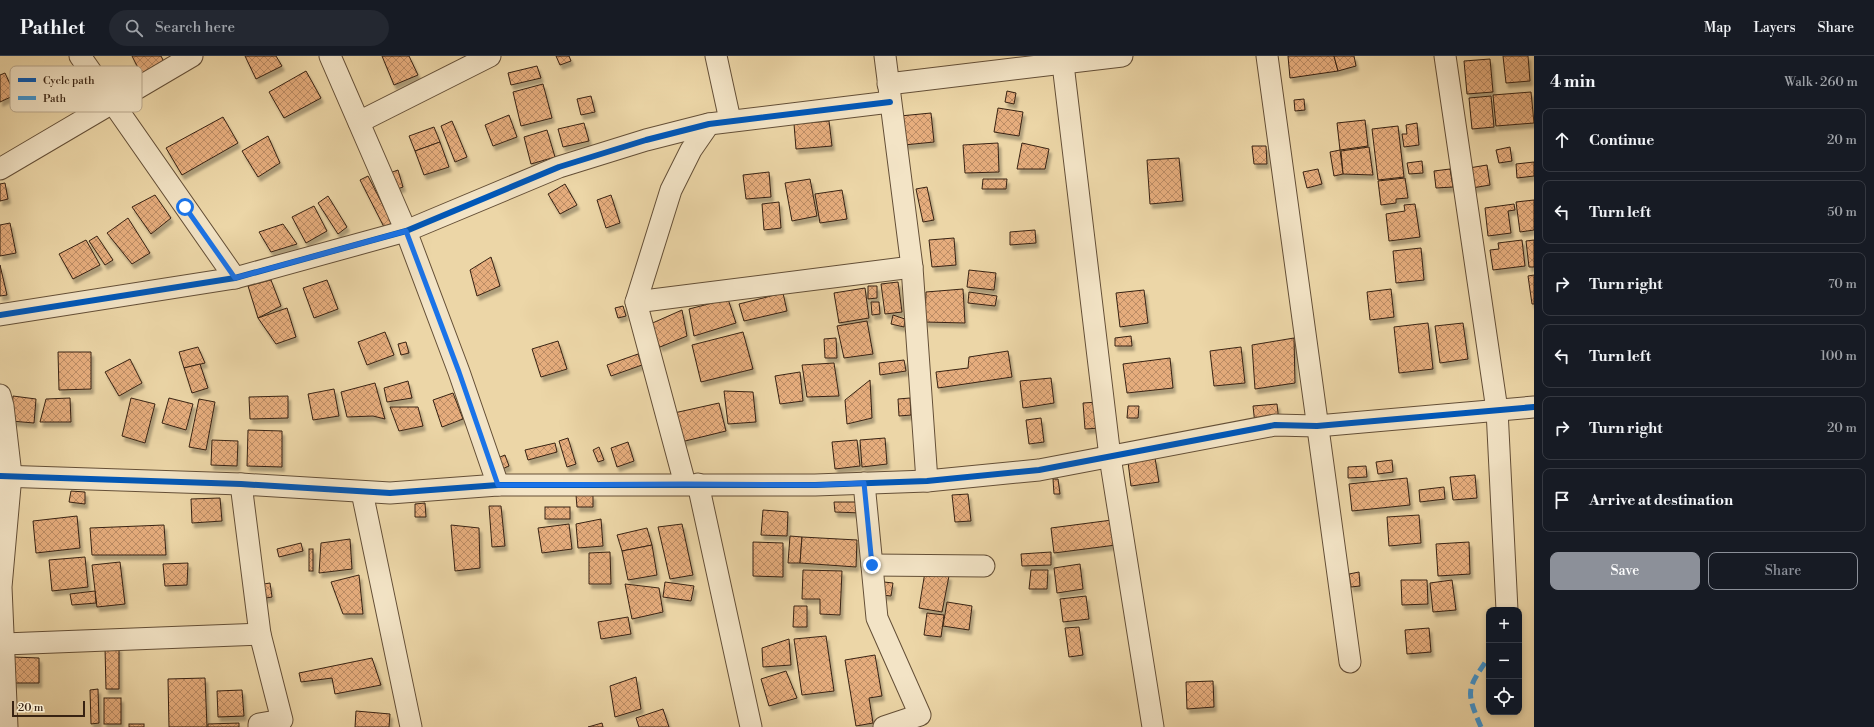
<!DOCTYPE html>
<meta charset="utf-8">
<style>
:root{--surface:#171b24;--page:#242831;--text:#f1f3f6;--muted:#9ea1a6;--line:#363941;--accent:#8c9099}
body{margin:0;font-family:"Libre Bodoni",serif;background:var(--page);color:var(--text)}
.controls{position:absolute;right:12px;bottom:12px;display:grid;overflow:hidden;border-radius:8px;box-shadow:0 2px 6px #0003}
.controls button{width:36px;height:36px;display:grid;place-items:center;padding:0;border:0;border-bottom:1px solid var(--line);background:var(--surface);color:var(--text);font:20px sans-serif}
.scale{position:absolute;left:12px;bottom:10px;width:73px;box-sizing:border-box;padding-left:4px;border:2px solid #372212;border-top:0;font-size:11px;line-height:14px;white-space:nowrap;color:#372212;-webkit-text-stroke:3px #f3e4c6;paint-order:stroke}
.stop{position:absolute;width:12px;height:12px;margin:-9px;border:3px solid #1a73e8;border-radius:50%;background:#fff}
.stop.end{background:#1a73e8;border-color:#fff;box-shadow:0 1px 4px #0008}
.list{margin:0;padding:0;list-style:none}
h2{display:flex;justify-content:space-between;align-items:center;height:52px;margin:0;padding:0 16px;font-size:17px}
h2 small{font-size:13px;font-weight:400;color:var(--muted)}
.list li{display:grid;grid-template-columns:26px 1fr auto;gap:12px;align-items:center;box-sizing:border-box;height:64px;margin:0 8px 8px;padding:0 8px;border:1px solid var(--line);border-radius:8px}
.list b{display:block;font-size:15px;white-space:nowrap}
.list em{font-size:13px;font-style:normal;color:var(--muted)}
.actions{display:flex;gap:8px;padding:12px 16px}
.actions a{flex:1;padding:9px 0;border:1px solid var(--accent);border-radius:8px;text-align:center;font-size:14px;color:var(--accent)}
.actions .main{background:var(--accent);color:#fff}
.icon{flex:none;width:22px;height:22px;fill:none;stroke:currentColor;stroke-width:2;stroke-linecap:round;stroke-linejoin:round}
.map{position:relative;flex:none;width:1534px;height:671px;overflow:hidden}
header{display:flex;align-items:center;gap:24px;box-sizing:border-box;height:56px;padding:0 20px;background:var(--surface);border-bottom:1px solid var(--line)}
header strong{font-size:19px}
nav{display:flex;gap:22px;margin-inline-start:auto;font-size:14px}
.search{width:280px;height:36px;background:var(--page);display:flex;align-items:center;gap:10px;box-sizing:border-box;padding:0 14px;border-radius:22px;color:var(--muted);font-size:15px}
main{display:flex}
aside{flex:1;background:var(--surface)}
.map>svg:first-child{display:block}
.building{fill:url(#building-cross-hatch);stroke:#372212;filter:url(#shadow)}
.lines{fill:none;stroke-linecap:round;stroke-linejoin:round}
.minor-casing{stroke:#644f37;stroke-width:23}
.minor{stroke:#f3e4c6;stroke-width:21}
.quiet{stroke:#3e95d3;stroke-width:5;stroke-dasharray:10 5;stroke-linecap:butt}
.cycleway-casing{stroke:#f3e4c6;stroke-width:8}
.cycleway{stroke:#0057b8;stroke-width:6}
.route{stroke:#1a73e8;stroke-width:5}
.key{fill:#f3e4c6;stroke:#bbaa90;stroke-width:1}
.key-label{font-size:11px;fill:#372212}
</style>
<header>
<strong>Pathlet</strong>
<div class="search"><svg class="icon" aria-label="search" viewBox="0 0 24 24"><circle cx="10" cy="10" r="6"/><path d="M15 15l6 6"/></svg>Search here</div>
<nav><a>Map</a><a>Layers</a><a>Share</a></nav>
</header>
<main>
<div class="map">
<svg width="1534" height="671" viewBox="0 0 1534 671">
<defs>
<pattern id="building-cross-hatch" width="8" height="8" patternUnits="userSpaceOnUse"><rect width="8" height="8" fill="#e6ad7d"/><path d="M0 0l8 8M0 8l8-8" fill="none" stroke="#bb8c65"/></pattern>
<filter id="shadow"><feDropShadow dx="2.5" dy="4.5" stdDeviation="1" flood-color="#0004"/></filter>
</defs>
<rect width="100%" height="100%" fill="#ecd6a7"/>
<filter id="stains"><feTurbulence type="fractalNoise" baseFrequency=".005" numOctaves="4"/><feColorMatrix values="0 0 0 0 .2 0 0 0 0 .09 0 0 0 0 .02 0 0 0 .5 -.17"/></filter>
<radialGradient id="worn" r=".72"><stop offset=".6" stop-color="#630" stop-opacity="0"/><stop offset="1" stop-color="#630" stop-opacity=".3"/></radialGradient>
<g class="building">
<path d="M 132,0 L 161,0 L 164,6 L 141,18 Z"/>
<path d="M 245,0 L 276,0 L 282,10 L 256,23 Z"/>
<path d="M 382,0 L 409,0 L 418,19 L 394,29 Z"/>
<path d="M 556,0 L 569,0 L 571,5 L 560,9 Z"/>
<path d="M 1288,0 L 1334,0 L 1338,15 L 1290,22 Z"/>
<path d="M 1334,0 L 1354,0 L 1356,10 L 1338,15 Z"/>
<path d="M 1503,0 L 1528,0 L 1530,25 L 1506,27 Z"/>
<path d="M 1490,3 L 1493,36 L 1467,38 L 1464,5 Z"/>
<path d="M 537,10 L 541,22 L 511,29 L 508,17 Z"/>
<path d="M 306,15 L 321,42 L 284,62 L 269,36 Z"/>
<path d="M 5,17 L 15,39 L 0,46 L 0,19 Z"/>
<path d="M 543,28 L 552,62 L 521,70 L 513,36 Z"/>
<path d="M 1007,35 L 1016,37 L 1014,48 L 1005,46 Z"/>
<path d="M 1531,36 L 1534,67 L 1496,70 L 1493,39 Z"/>
<path d="M 591,40 L 595,56 L 581,59 L 577,43 Z"/>
<path d="M 1491,40 L 1494,71 L 1472,73 L 1469,42 Z"/>
<path d="M 1304,43 L 1305,54 L 1295,55 L 1294,44 Z"/>
<path d="M 998,52 L 1023,56 L 1019,80 L 994,76 Z"/>
<path d="M 931,57 L 934,86 L 904,89 L 900,60 Z"/>
<path d="M 509,59 L 517,81 L 493,90 L 485,69 Z"/>
<path d="M 223,61 L 238,87 L 182,119 L 166,92 Z"/>
<path d="M 1365,64 L 1368,90 L 1340,94 L 1337,67 Z"/>
<path d="M 452,65 L 467,101 L 455,106 L 441,70 Z"/>
<path d="M 829,65 L 832,90 L 796,93 L 794,68 Z"/>
<path d="M 584,67 L 589,85 L 563,91 L 558,73 Z"/>
<path d="M 1417,67 L 1419,89 L 1404,91 L 1402,78 L 1407,78 L 1406,69 Z"/>
<path d="M 1398,70 L 1404,121 L 1378,124 L 1372,73 Z"/>
<path d="M 434,71 L 440,86 L 415,95 L 409,80 Z"/>
<path d="M 547,74 L 555,101 L 531,108 L 524,81 Z"/>
<path d="M 268,80 L 280,107 L 258,121 L 242,95 Z"/>
<path d="M 440,86 L 449,111 L 424,119 L 415,95 Z"/>
<path d="M 998,87 L 999,116 L 965,117 L 963,89 Z"/>
<path d="M 1022,87 L 1049,93 L 1045,113 L 1017,113 Z"/>
<path d="M 1252,90 L 1266,90 L 1267,108 L 1254,108 Z"/>
<path d="M 1369,91 L 1373,119 L 1343,118 L 1341,95 Z"/>
<path d="M 1510,91 L 1512,105 L 1499,107 L 1496,94 Z"/>
<path d="M 1340,94 L 1343,118 L 1334,120 L 1330,96 Z"/>
<path d="M 1179,102 L 1183,145 L 1150,148 L 1147,104 Z"/>
<path d="M 1422,105 L 1423,117 L 1409,118 L 1407,107 Z"/>
<path d="M 1534,106 L 1534,120 L 1517,122 L 1516,108 Z"/>
<path d="M 1487,109 L 1490,129 L 1472,132 L 1469,112 Z"/>
<path d="M 1318,113 L 1322,128 L 1307,132 L 1303,116 Z"/>
<path d="M 1450,113 L 1453,131 L 1436,132 L 1434,115 Z"/>
<path d="M 398,114 L 403,131 L 392,135 L 387,118 Z"/>
<path d="M 769,116 L 771,141 L 746,143 L 743,119 Z"/>
<path d="M 368,120 L 392,167 L 384,171 L 360,124 Z"/>
<path d="M 1405,122 L 1408,142 L 1396,143 L 1396,147 L 1381,149 L 1378,125 Z"/>
<path d="M 810,123 L 817,160 L 792,165 L 785,127 Z"/>
<path d="M 983,123 L 1007,123 L 1006,133 L 982,133 Z"/>
<path d="M 5,127 L 8,143 L 0,145 L 0,128 Z"/>
<path d="M 565,128 L 577,149 L 560,158 L 548,138 Z"/>
<path d="M 927,131 L 934,164 L 923,166 L 916,133 Z"/>
<path d="M 842,134 L 847,163 L 820,167 L 815,138 Z"/>
<path d="M 155,139 L 171,162 L 151,178 L 132,151 Z"/>
<path d="M 611,139 L 620,167 L 606,172 L 597,144 Z"/>
<path d="M 328,140 L 347,171 L 338,178 L 318,147 Z"/>
<path d="M 1534,144 L 1534,174 L 1520,176 L 1516,146 Z"/>
<path d="M 779,146 L 781,172 L 764,174 L 762,148 Z"/>
<path d="M 1415,148 L 1420,181 L 1389,185 L 1386,158 L 1405,155 L 1404,149 Z"/>
<path d="M 1514,148 L 1515,154 L 1508,155 L 1511,177 L 1488,180 L 1485,152 Z"/>
<path d="M 314,150 L 327,175 L 306,187 L 292,161 Z"/>
<path d="M 128,162 L 150,197 L 132,208 L 107,177 Z"/>
<path d="M 10,167 L 16,197 L 0,200 L 0,169 Z"/>
<path d="M 283,168 L 297,188 L 271,196 L 259,176 Z"/>
<path d="M 1035,174 L 1036,187 L 1010,189 L 1010,176 Z"/>
<path d="M 97,180 L 113,204 L 105,209 L 89,185 Z"/>
<path d="M 954,182 L 956,209 L 932,211 L 929,184 Z"/>
<path d="M 86,184 L 100,209 L 73,223 L 59,198 Z"/>
<path d="M 1522,184 L 1525,210 L 1493,214 L 1490,194 L 1499,193 L 1498,187 Z"/>
<path d="M 1534,184 L 1534,211 L 1529,211 L 1526,185 Z"/>
<path d="M 1421,192 L 1424,224 L 1396,227 L 1393,195 Z"/>
<path d="M 491,201 L 500,230 L 477,240 L 470,214 Z"/>
<path d="M 0,209 L 7,239 L 0,240 Z"/>
<path d="M 969,214 L 996,217 L 994,234 L 967,231 Z"/>
<path d="M 1534,219 L 1534,248 L 1532,248 L 1528,220 Z"/>
<path d="M 271,224 L 281,250 L 258,262 L 248,230 Z"/>
<path d="M 327,224 L 338,253 L 314,262 L 303,232 Z"/>
<path d="M 898,226 L 902,256 L 885,258 L 881,228 Z"/>
<path d="M 868,230 L 877,230 L 877,242 L 868,243 Z"/>
<path d="M 865,232 L 869,262 L 839,267 L 834,237 Z"/>
<path d="M 963,233 L 965,267 L 925,266 L 926,236 Z"/>
<path d="M 1391,233 L 1394,261 L 1370,264 L 1367,236 Z"/>
<path d="M 1144,234 L 1148,267 L 1120,271 L 1116,237 Z"/>
<path d="M 969,236 L 997,240 L 995,250 L 968,247 Z"/>
<path d="M 783,237 L 787,255 L 744,265 L 739,248 Z"/>
<path d="M 728,243 L 736,267 L 694,280 L 689,253 Z"/>
<path d="M 871,246 L 879,246 L 880,258 L 872,259 Z"/>
<path d="M 623,250 L 626,260 L 618,262 L 615,252 Z"/>
<path d="M 287,252 L 296,281 L 276,288 L 258,262 Z"/>
<path d="M 682,254 L 687,280 L 660,291 L 648,269 Z"/>
<path d="M 893,259 L 905,263 L 904,271 L 891,268 Z"/>
<path d="M 867,265 L 873,298 L 844,302 L 837,270 Z"/>
<path d="M 1428,267 L 1433,313 L 1399,317 L 1394,271 Z"/>
<path d="M 1463,267 L 1468,303 L 1440,307 L 1435,270 Z"/>
<path d="M 385,276 L 394,299 L 367,309 L 358,286 Z"/>
<path d="M 743,276 L 753,313 L 701,326 L 692,289 Z"/>
<path d="M 1131,280 L 1132,290 L 1115,290 L 1115,282 Z"/>
<path d="M 836,282 L 837,302 L 825,302 L 824,283 Z"/>
<path d="M 1294,282 L 1295,327 L 1255,333 L 1252,289 Z"/>
<path d="M 558,285 L 567,313 L 541,321 L 532,293 Z"/>
<path d="M 406,286 L 409,297 L 401,299 L 398,288 Z"/>
<path d="M 198,291 L 205,307 L 184,312 L 179,296 Z"/>
<path d="M 1241,291 L 1245,327 L 1214,330 L 1210,295 Z"/>
<path d="M 1008,295 L 1012,321 L 938,332 L 936,316 L 968,312 L 969,301 Z"/>
<path d="M 58,296 L 91,296 L 91,333 L 59,334 Z"/>
<path d="M 638,298 L 642,309 L 611,320 L 607,309 Z"/>
<path d="M 1170,302 L 1173,332 L 1127,337 L 1123,308 Z"/>
<path d="M 130,303 L 142,327 L 119,340 L 105,316 Z"/>
<path d="M 904,304 L 906,315 L 880,319 L 879,307 Z"/>
<path d="M 834,307 L 839,340 L 807,341 L 802,309 Z"/>
<path d="M 200,308 L 208,332 L 192,337 L 184,312 Z"/>
<path d="M 800,316 L 803,345 L 780,348 L 775,320 Z"/>
<path d="M 1051,322 L 1054,347 L 1023,352 L 1020,325 Z"/>
<path d="M 870,324 L 872,362 L 847,368 L 845,344 Z"/>
<path d="M 408,325 L 412,342 L 387,346 L 384,332 Z"/>
<path d="M 375,327 L 385,363 L 373,360 L 347,361 L 341,336 Z"/>
<path d="M 334,333 L 339,360 L 313,364 L 308,338 Z"/>
<path d="M 724,335 L 753,336 L 756,366 L 728,368 Z"/>
<path d="M 453,337 L 463,363 L 442,371 L 433,344 Z"/>
<path d="M 13,340 L 36,343 L 34,367 L 11,365 Z"/>
<path d="M 288,340 L 288,362 L 250,363 L 249,341 Z"/>
<path d="M 70,342 L 71,366 L 40,366 L 46,343 Z"/>
<path d="M 131,342 L 155,348 L 145,387 L 122,380 Z"/>
<path d="M 169,342 L 193,348 L 186,374 L 162,367 Z"/>
<path d="M 910,342 L 911,359 L 899,360 L 898,343 Z"/>
<path d="M 199,343 L 215,346 L 206,394 L 189,391 Z"/>
<path d="M 1098,346 L 1100,372 L 1085,373 L 1083,347 Z"/>
<path d="M 719,347 L 726,375 L 681,386 L 674,357 Z"/>
<path d="M 1277,348 L 1279,366 L 1255,368 L 1253,350 Z"/>
<path d="M 1128,350 L 1139,350 L 1138,362 L 1127,362 Z"/>
<path d="M 390,351 L 418,351 L 423,370 L 399,375 Z"/>
<path d="M 1041,362 L 1044,386 L 1029,388 L 1026,364 Z"/>
<path d="M 248,374 L 282,375 L 282,411 L 247,410 Z"/>
<path d="M 568,382 L 576,408 L 567,411 L 559,385 Z"/>
<path d="M 885,382 L 887,408 L 862,411 L 860,384 Z"/>
<path d="M 212,384 L 238,385 L 237,410 L 211,409 Z"/>
<path d="M 857,384 L 860,410 L 835,413 L 832,386 Z"/>
<path d="M 628,386 L 634,405 L 617,411 L 611,392 Z"/>
<path d="M 555,387 L 557,396 L 528,404 L 525,394 Z"/>
<path d="M 599,391 L 604,404 L 598,406 L 593,394 Z"/>
<path d="M 505,399 L 509,410 L 500,414 L 495,403 Z"/>
<path d="M 1155,402 L 1159,426 L 1131,430 L 1128,406 Z"/>
<path d="M 1392,404 L 1393,416 L 1378,418 L 1376,406 Z"/>
<path d="M 1366,410 L 1367,421 L 1348,422 L 1348,411 Z"/>
<path d="M 1475,419 L 1477,442 L 1453,444 L 1450,421 Z"/>
<path d="M 1407,422 L 1410,449 L 1352,455 L 1349,428 Z"/>
<path d="M 1053,423 L 1058,423 L 1060,438 L 1054,438 Z"/>
<path d="M 1444,431 L 1445,443 L 1420,446 L 1419,434 Z"/>
<path d="M 71,435 L 85,436 L 85,448 L 69,446 Z"/>
<path d="M 968,438 L 971,465 L 955,466 L 952,439 Z"/>
<path d="M 576,439 L 593,439 L 593,451 L 577,451 Z"/>
<path d="M 220,442 L 222,465 L 192,467 L 191,443 Z"/>
<path d="M 834,446 L 861,446 L 861,457 L 835,456 Z"/>
<path d="M 425,447 L 426,461 L 415,461 L 415,448 Z"/>
<path d="M 489,450 L 501,450 L 505,490 L 492,491 Z"/>
<rect x="545" y="451" width="25" height="12"/>
<path d="M 763,454 L 788,456 L 787,480 L 761,479 Z"/>
<path d="M 1419,459 L 1421,487 L 1389,490 L 1387,461 Z"/>
<path d="M 77,460 L 80,492 L 36,497 L 33,465 Z"/>
<path d="M 601,463 L 603,490 L 578,492 L 576,468 Z"/>
<path d="M 1112,464 L 1116,489 L 1054,497 L 1051,472 Z"/>
<path d="M 569,468 L 572,493 L 542,497 L 538,472 Z"/>
<path d="M 682,468 L 693,519 L 670,523 L 658,471 Z"/>
<path d="M 164,469 L 166,499 L 92,499 L 90,472 Z"/>
<path d="M 451,469 L 479,472 L 480,512 L 455,515 Z"/>
<path d="M 647,472 L 652,489 L 622,495 L 617,479 Z"/>
<path d="M 790,480 L 802,481 L 800,507 L 788,507 Z"/>
<path d="M 802,481 L 857,484 L 856,511 L 800,507 Z"/>
<path d="M 350,483 L 352,513 L 319,517 L 321,487 Z"/>
<path d="M 753,486 L 783,487 L 783,521 L 753,520 Z"/>
<path d="M 1469,486 L 1470,518 L 1438,520 L 1436,488 Z"/>
<path d="M 301,487 L 303,495 L 279,501 L 277,493 Z"/>
<path d="M 652,489 L 657,519 L 628,524 L 622,495 Z"/>
<rect x="309" y="493" width="4" height="22"/>
<path d="M 610,496 L 611,528 L 589,528 L 589,497 Z"/>
<path d="M 1051,496 L 1051,509 L 1022,510 L 1021,498 Z"/>
<path d="M 85,501 L 88,531 L 52,535 L 49,504 Z"/>
<path d="M 120,506 L 125,548 L 97,551 L 92,509 Z"/>
<path d="M 188,507 L 187,529 L 165,530 L 163,508 Z"/>
<path d="M 1080,508 L 1083,533 L 1057,537 L 1054,512 Z"/>
<path d="M 803,514 L 842,515 L 840,559 L 820,558 L 820,543 L 802,543 Z"/>
<path d="M 1031,514 L 1048,514 L 1047,533 L 1029,533 Z"/>
<path d="M 925,516 L 949,520 L 942,556 L 919,552 Z"/>
<path d="M 1359,516 L 1360,530 L 1351,531 L 1349,518 Z"/>
<path d="M 359,519 L 363,558 L 343,558 L 331,526 Z"/>
<path d="M 1401,524 L 1427,524 L 1428,548 L 1402,549 Z"/>
<path d="M 1452,524 L 1456,554 L 1433,556 L 1430,527 Z"/>
<path d="M 665,526 L 694,530 L 691,545 L 663,541 Z"/>
<path d="M 884,526 L 893,527 L 891,540 L 882,539 Z"/>
<path d="M 270,527 L 272,541 L 260,543 L 258,529 Z"/>
<path d="M 625,528 L 659,532 L 663,556 L 632,563 Z"/>
<path d="M 95,535 L 96,547 L 72,549 L 70,538 Z"/>
<path d="M 1086,540 L 1089,563 L 1063,566 L 1060,543 Z"/>
<path d="M 947,546 L 972,550 L 969,574 L 943,570 Z"/>
<path d="M 794,550 L 807,550 L 807,571 L 793,571 Z"/>
<path d="M 927,557 L 944,559 L 941,581 L 924,579 Z"/>
<path d="M 628,561 L 631,578 L 601,583 L 598,566 Z"/>
<path d="M 1079,571 L 1083,599 L 1069,601 L 1065,572 Z"/>
<path d="M 1429,572 L 1431,596 L 1407,598 L 1405,574 Z"/>
<path d="M 826,580 L 834,635 L 802,639 L 794,583 Z"/>
<path d="M 789,583 L 791,609 L 763,611 L 762,592 Z"/>
<path d="M 119,591 L 119,633 L 106,633 L 105,592 Z"/>
<path d="M 875,599 L 882,640 L 869,642 L 873,667 L 856,670 L 845,604 Z"/>
<path d="M 13,601 L 39,602 L 39,627 L 13,627 Z"/>
<path d="M 372,602 L 381,629 L 335,638 L 332,622 L 301,626 L 299,617 Z"/>
<path d="M 786,615 L 797,642 L 769,650 L 761,623 Z"/>
<path d="M 636,621 L 641,653 L 615,661 L 610,630 Z"/>
<path d="M 205,622 L 207,671 L 169,671 L 168,623 Z"/>
<path d="M 1213,625 L 1214,651 L 1187,653 L 1186,626 Z"/>
<path d="M 98,633 L 99,667 L 91,668 L 90,634 Z"/>
<path d="M 242,634 L 244,660 L 218,661 L 217,635 Z"/>
<rect x="104" y="642" width="17" height="26"/>
<path d="M 663,653 L 669,671 L 639,671 L 636,662 Z"/>
<path d="M 356,655 L 390,658 L 389,671 L 355,671 Z"/>
<path d="M 239,667 L 239,671 L 208,671 L 208,668 Z"/>
<path d="M 602,667 L 603,671 L 588,671 Z"/>
<rect x="129" y="668" width="15" height="3"/>
</g>
<g class="lines">
<g class="minor-casing">
<g id="minor">
<path d="M 80,0 L 235,222"/>
<path d="M 330,0 L 406,175 L 459,316 L 498,429"/>
<path d="M 716,0 L 730,64"/>
<path d="M 885,0 L 912,211 L 927,425"/>
<path d="M 1062,0 L 1110,401 L 1153,671"/>
<path d="M 1267,0 L 1350,606"/>
<path d="M 1445,0 L 1497,354 L 1507,554"/>
<path d="M 888,28 L 1122,0"/>
<path d="M 359,66 L 490,0"/>
<path d="M 0,113 L 192,0"/>
<path d="M 636,246 L 912,211"/>
<path d="M 0,259 L 235,222 L 406,175 L 559,111 L 646,84 L 709,68 L 890,46"/>
<path d="M 0,339 L 3,350 L 11,419 L 1,531 L 7,671"/>
<path d="M 0,420 L 241,428 L 390,437 L 498,429 L 815,429 L 927,425 L 1039,414 L 1275,369 L 1317,370 L 1534,351"/>
<path d="M 864,427 L 877,562 L 920,659 L 884,671"/>
<path d="M 241,428 L 260,578 L 282,664 L 259,668 L 259,671"/>
<path d="M 685,428 L 636,246 L 671,134 L 691,94 L 709,68"/>
<path d="M 698,428 L 751,671"/>
<path d="M 362,436 L 411,671"/>
<path d="M 872,509 L 984,510"/>
<path d="M 4,588 L 260,578"/>
</g>
</g>
<use href="#minor" class="minor"/>
<path class="quiet" d="M 1481,671 C 1465,634 1467,633 1489,601"/>
<g class="cycleway-casing">
<g id="cycleway">
<path d="M 0,259 L 235,222 L 406,175 L 559,111 L 646,84 L 709,68 L 890,46"/>
<path d="M 0,420 L 241,428 L 390,437 L 498,429 L 815,429 L 927,425 L 1039,414 L 1275,369 L 1317,370 L 1534,351"/>
</g>
</g>
<use href="#cycleway" class="cycleway"/>
</g>
<g class="lines">
<path class="route" d="M 185,151 L 235,222 L 406,175 L 459,316 L 498,429 L 685,428 L 815,429 L 864,427 L 872,509"/>
</g>
<rect x="10" y="10" width="132" height="46" rx="6" class="key"/>
<rect x="18" y="22" width="18" height="4" fill="#0057b8"/>
<rect x="18" y="40" width="18" height="4" fill="#3e95d3"/>
<g class="key-label">
<text x="43" y="28">Cycle path</text>
<text x="43" y="46">Path</text>
</g>
<rect width="100%" height="100%" filter="url(#stains)"/>
<rect width="100%" height="100%" fill="url(#worn)"/>
</svg>
<div class="controls">
<button>+</button>
<button>−</button>
<button><svg class="icon" aria-label="locate" viewBox="0 0 24 24"><circle cx="12" cy="12" r="6"/><path d="M12 2v4M12 18v4M2 12h4M18 12h4"/></svg></button>
</div>
<div class="scale">20 m</div>
<div class="stop" style="left:185px;top:151px"></div>
<div class="stop end" style="left:872px;top:509px"></div>
</div>
<aside>
<h2>4 min<small>Walk · 260 m</small></h2>
<ul class="list">
<li><svg class="icon" aria-label="ahead" viewBox="0 0 24 24"><path d="M12 20V5M6 11l6-6 6 6"/></svg><div><b>Continue</b></div><em>20 m</em></li>
<li><svg class="icon" aria-label="left" viewBox="0 0 24 24"><path d="M17 20v-9H6M10 6l-5 5 5 5"/></svg><div><b>Turn left</b></div><em>50 m</em></li>
<li><svg class="icon" aria-label="right" viewBox="0 0 24 24"><path d="M7 20v-9h11M14 6l5 5-5 5"/></svg><div><b>Turn right</b></div><em>70 m</em></li>
<li><svg class="icon" aria-label="left" viewBox="0 0 24 24"><path d="M17 20v-9H6M10 6l-5 5 5 5"/></svg><div><b>Turn left</b></div><em>100 m</em></li>
<li><svg class="icon" aria-label="right" viewBox="0 0 24 24"><path d="M7 20v-9h11M14 6l5 5-5 5"/></svg><div><b>Turn right</b></div><em>20 m</em></li>
<li><svg class="icon" aria-label="arrive" viewBox="0 0 24 24"><path d="M6 21V4h12l-3 4 3 4H6"/></svg><div><b>Arrive at destination</b></div></li>
</ul>
<div class="actions"><a class="main">Save</a><a>Share</a></div>
</aside>
</main>
